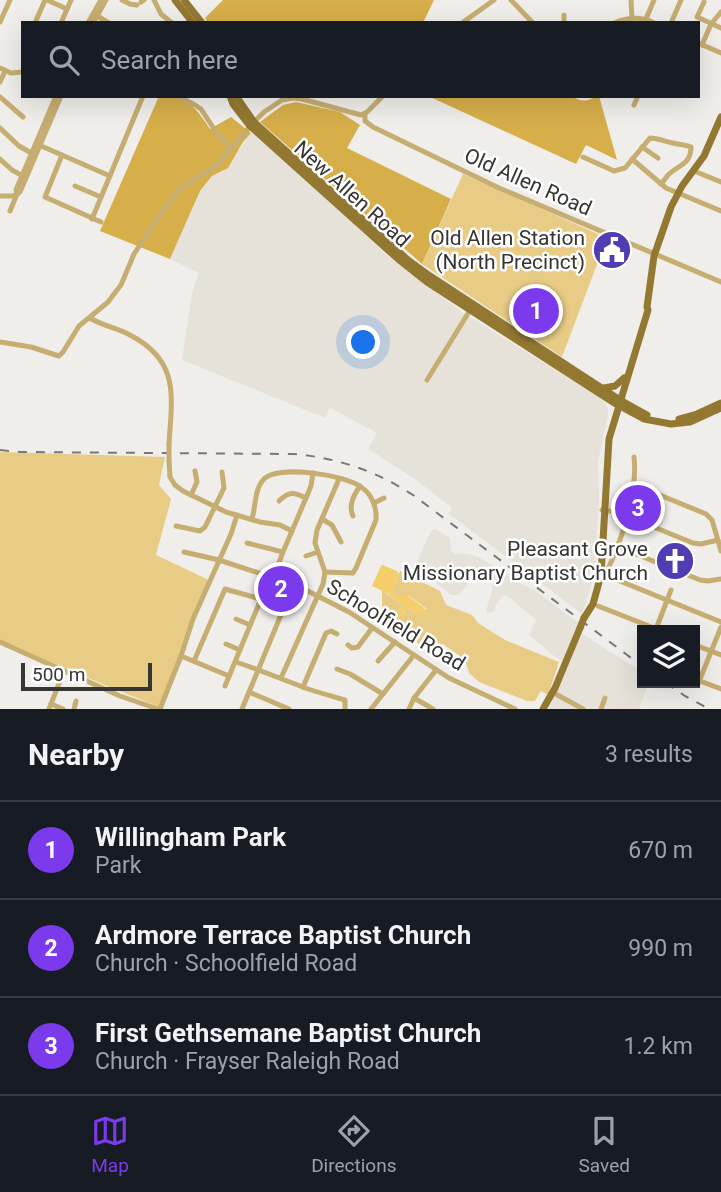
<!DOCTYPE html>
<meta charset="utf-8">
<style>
:root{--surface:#171b24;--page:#242831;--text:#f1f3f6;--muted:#9ea1a6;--line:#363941;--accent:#7c3aed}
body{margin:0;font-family:Roboto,sans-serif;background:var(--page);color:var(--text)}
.controls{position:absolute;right:21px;bottom:21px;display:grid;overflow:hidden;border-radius:0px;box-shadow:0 7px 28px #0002}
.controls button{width:63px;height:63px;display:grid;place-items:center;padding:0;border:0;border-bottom:2px solid var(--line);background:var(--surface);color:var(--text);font:35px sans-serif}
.scale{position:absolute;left:21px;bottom:18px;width:131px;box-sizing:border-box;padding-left:7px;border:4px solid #373635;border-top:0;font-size:19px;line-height:24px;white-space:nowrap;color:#373635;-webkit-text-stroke:5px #fff;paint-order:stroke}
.you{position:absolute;left:364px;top:343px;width:24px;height:24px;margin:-18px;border:5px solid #fff;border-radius:50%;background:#1a73e8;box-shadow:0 0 0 10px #1a73e833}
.badge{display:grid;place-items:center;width:46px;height:46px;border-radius:50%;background:var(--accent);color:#fff;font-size:23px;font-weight:700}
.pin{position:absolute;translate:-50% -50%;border:4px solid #fff;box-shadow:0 2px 7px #0006}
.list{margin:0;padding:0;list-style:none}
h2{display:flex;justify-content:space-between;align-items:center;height:91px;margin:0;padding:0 28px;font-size:30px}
h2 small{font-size:23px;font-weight:400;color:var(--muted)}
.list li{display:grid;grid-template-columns:46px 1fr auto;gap:21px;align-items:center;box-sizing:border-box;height:98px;padding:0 28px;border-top:2px solid var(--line)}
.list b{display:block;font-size:26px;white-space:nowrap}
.list p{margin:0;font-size:23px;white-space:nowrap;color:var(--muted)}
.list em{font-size:23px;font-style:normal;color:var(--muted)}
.icon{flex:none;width:38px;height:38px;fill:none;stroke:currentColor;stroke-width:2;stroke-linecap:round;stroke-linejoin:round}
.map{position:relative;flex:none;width:721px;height:709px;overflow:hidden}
.search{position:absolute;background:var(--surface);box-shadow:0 7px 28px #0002;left:21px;right:21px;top:21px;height:77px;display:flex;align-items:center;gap:18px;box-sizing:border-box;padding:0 24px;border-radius:0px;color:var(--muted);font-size:26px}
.sheet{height:385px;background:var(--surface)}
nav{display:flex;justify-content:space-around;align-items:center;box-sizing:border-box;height:98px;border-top:2px solid var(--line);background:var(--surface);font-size:19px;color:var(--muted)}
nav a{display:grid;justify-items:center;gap:4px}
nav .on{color:var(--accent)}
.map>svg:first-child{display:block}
.built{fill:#e6e2d9}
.green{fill:#e8cb85}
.forest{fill:#d6af4a}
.water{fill:#f5cd6a}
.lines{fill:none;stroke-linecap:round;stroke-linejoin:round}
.minor{stroke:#c6ad71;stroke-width:5}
.major{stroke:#937831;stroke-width:7}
.rail{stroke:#797876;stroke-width:2;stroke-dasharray:9 9;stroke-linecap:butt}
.minor-bridge{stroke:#c6ad71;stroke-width:5}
.major-bridge{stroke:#937831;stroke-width:7}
.labels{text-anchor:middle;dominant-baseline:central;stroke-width:5;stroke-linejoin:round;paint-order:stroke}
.street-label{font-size:21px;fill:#373635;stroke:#fff}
.poi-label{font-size:21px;fill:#373635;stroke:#fff;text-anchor:end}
</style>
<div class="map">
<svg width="721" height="709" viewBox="0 0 721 709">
<rect width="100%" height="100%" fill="#f0eeeb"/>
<g class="built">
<path d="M 251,133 L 298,173 L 391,259 L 465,314 L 598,396 L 605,403 L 608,410 L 608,416 L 598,461 L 599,499 L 595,569 L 591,587 L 582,614 L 449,514 L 452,508 L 415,479 L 368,449 L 377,433 L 330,408 L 325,418 L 182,360 L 192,293 L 199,273 L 170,259 L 200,191 L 212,176 L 223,172 Z"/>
<path d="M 435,529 L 450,538 L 451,551 L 455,554 L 468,554 L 481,558 L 520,583 L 534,590 L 579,623 L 563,661 L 553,655 L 529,635 L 536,620 L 510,598 L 504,595 L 497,603 L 493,612 L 488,613 L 486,611 L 492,591 L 493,582 L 471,575 L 466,587 L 458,595 L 451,595 L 423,572 L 414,568 L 431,531 Z"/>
<path d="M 581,633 L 642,672 L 642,683 L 648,683 L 639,709 L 548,709 Z"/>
</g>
<g class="green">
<path d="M 463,174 L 607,238 L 562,357 L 422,264 Z"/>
<path d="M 0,452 L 165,457 L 159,485 L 171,499 L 156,555 L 209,580 L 159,707 L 85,677 L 0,640 Z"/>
<path d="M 400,571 L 440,591 L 446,605 L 472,615 L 478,623 L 505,640 L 559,662 L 548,695 L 541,691 L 535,701 L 527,701 L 479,682 L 469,673 L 465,660 L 443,644 L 420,644 L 404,635 L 382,613 L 382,590 L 404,606 L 401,610 L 396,611 L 406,613 L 403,611 L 408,608 L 417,613 L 427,609 L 409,596 C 402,597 396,599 392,592 Z"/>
</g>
<g class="forest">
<path d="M 223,0 L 434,0 L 423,23 L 208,23 L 205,18 Z"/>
<path d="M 159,96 C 187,96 195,106 210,129 L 231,117 L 251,133 L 243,142 L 228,168 L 212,176 L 200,191 L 170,259 L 100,231 Z"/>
<path d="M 428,96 L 571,96 C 579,100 587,104 595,96 L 599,96 L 617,160 L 586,145 L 576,164 Z"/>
<path d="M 296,102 L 340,112 L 360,125 L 347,148 L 451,199 L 422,264 L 260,122 L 283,105 Z"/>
</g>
<path class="water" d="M 383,565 L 397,571 L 399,574 L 392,592 L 398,597 C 408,593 409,597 416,602 C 421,606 424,606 427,612 L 423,614 L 417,613 L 408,608 L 403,612 L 407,614 L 400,618 L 400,614 L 397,613 L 396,611 L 401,610 L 404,606 L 387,593 L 372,586 L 381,566 Z"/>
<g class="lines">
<g class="minor">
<path d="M 47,0 L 67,9"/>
<path d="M 122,0 L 130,4 L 137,5"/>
<path d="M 154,0 L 161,14 L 172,23"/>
<path d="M 511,0 L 533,23"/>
<path d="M 631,0 L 632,18"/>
<path d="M 141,2 L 144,0"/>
<path d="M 704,2 L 697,17 L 721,28"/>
<path d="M 94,14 L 109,23"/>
<path d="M 646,19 L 654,0"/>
<path d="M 0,22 L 10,0"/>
<path d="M 35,23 L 45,0"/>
<path d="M 61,23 L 71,0"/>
<path d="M 88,23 L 101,0"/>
<path d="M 93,23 L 106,0"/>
<path d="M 462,23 L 494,0"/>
<path d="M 564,23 L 564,15"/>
<path d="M 614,23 C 628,17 641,16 654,23"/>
<path d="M 671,23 L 681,0"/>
<path d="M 698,43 L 721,53"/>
<path d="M 702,45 L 711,24 L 721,12"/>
<path d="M 0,68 L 11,73 L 23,72"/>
<path d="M 0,82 L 5,71"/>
<path d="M 56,96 L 16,190 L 17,194 L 20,192 L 61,96"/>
<path d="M 178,96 L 195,105 L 201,109 L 218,135 L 231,147"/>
<path d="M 0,97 L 23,117"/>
<path d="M 634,105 L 638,96"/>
<path d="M 365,114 L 365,121 L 373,127 L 499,188 L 721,282"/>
<path d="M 0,128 L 19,146 L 33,154"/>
<path d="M 39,145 L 110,176"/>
<path d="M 642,147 L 658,158"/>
<path d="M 62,155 L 45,197 L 101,222"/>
<path d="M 583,157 L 614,171 L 625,168 L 650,138 C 659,138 665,142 673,143 C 680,145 685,144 691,147 C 691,164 679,165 669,174 C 666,177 664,181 661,184"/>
<path d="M 0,159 L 12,170 L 23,176"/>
<path d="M 632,159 L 666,188 L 721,211"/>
<path d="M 694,171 L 721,182"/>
<path d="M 75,186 L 101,197"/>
<path d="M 0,196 L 13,196 L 17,194"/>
<path d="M 10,211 L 17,194"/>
<path d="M 92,219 L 143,96"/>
<path d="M 90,318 C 103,326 117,328 130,335 C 180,361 172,396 169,444"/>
<path d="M 0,342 L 31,347 L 59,356 L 63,352 L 79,326 L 108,302 L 114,294 L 121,285 L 134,254 L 155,222 L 180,188 L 216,166 L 254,122 L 264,112 L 282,100 L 293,98 L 302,99 L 361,115 L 367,112 L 383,96"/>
<path d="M 427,380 L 472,307"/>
<path d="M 169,461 L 170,477 L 175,485 L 183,491 L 226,512 L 260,522 L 280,525 L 292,531"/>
<path d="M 633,484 L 706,514 L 712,520 L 721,551"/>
<path d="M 191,495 L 197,482 L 195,471"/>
<path d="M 279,501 C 289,491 294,492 306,498"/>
<path d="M 374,503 L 384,498"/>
<path d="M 602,510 L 617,512 L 693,543 L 701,544 L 718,540"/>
<path d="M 353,516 C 348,505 354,495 360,486"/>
<path d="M 252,519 C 256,506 254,488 265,478 C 282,465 345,475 361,487 C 372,494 377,508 376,520 L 356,568 L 353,573 L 325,572"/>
<path d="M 322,519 L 332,525 L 341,542"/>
<path d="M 176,526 L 200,531 L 205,527 L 224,488 L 222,472"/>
<path d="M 247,543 L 283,552"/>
<path d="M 616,546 L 700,580 L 708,581 L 721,579"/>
<path d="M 184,552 L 219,560 L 296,585 L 349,612 L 449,678 L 515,709"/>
<path d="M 306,556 L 318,552"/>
<path d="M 597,574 L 605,575 L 721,622"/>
<path d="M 605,575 C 621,543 638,493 634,457"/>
<path d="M 598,606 L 659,630"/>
<path d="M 236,619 L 250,625"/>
<path d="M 656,629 L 671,590"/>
<path d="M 0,642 L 120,696 L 158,709"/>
<path d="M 226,644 L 240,650"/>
<path d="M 348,645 L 352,648 L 358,647 L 372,628"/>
<path d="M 695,645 L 721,655"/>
<path d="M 181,656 L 229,676"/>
<path d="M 194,661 L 225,589 L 261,599"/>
<path d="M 378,661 L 395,642"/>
<path d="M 236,662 C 260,670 284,680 308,689 C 320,693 332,696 345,700 L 345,709"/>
<path d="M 337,669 L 350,674 L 383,694"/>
<path d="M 281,678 L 323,584 L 325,572 L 315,543 L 317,530 L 339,479"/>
<path d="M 700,681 L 721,689"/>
<path d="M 698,684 L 721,627"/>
<path d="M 225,686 L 261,599 L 274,576 L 283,552 L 306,498 L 311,486 L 313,473"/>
<path d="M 303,687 L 326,633 L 331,631 L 337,634"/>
<path d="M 249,692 L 289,709"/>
<path d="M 552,692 L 583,709"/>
<path d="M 414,698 L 433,709"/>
<path d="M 51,704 L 63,709"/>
<path d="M 49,709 L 64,671"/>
<path d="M 74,709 L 76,701"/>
<path d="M 160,709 L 181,656 L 193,619 L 231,534 L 237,515"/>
<path d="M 242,709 L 283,610 L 296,585"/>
<path d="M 371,709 L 414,655"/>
<path d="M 409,709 L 414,698 L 436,670"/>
<path d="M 601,709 L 605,698"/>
</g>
<g class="major">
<path d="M 175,0 L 193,23"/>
<path d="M 184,0 L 202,23"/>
<path d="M 230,96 L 233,104 L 250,126 L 398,259 L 427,282 L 616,404 L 644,419 L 671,424 L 690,422 L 721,408"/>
<path d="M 236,96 L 254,122 L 408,260 L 430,276 L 620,400 L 647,415"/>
<path d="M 604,388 L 615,386 L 624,378"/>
<path d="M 679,419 L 697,414 L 721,403"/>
<path d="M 584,618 L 593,604 L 601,575 L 609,439 L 648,310 L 647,307 L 654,256 L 671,207 L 682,186 L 704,156 L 721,117"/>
<path d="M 543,709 L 555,688 L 580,628"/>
</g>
<g class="rail">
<path d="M 0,450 L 20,452 L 294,454 C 338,458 376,471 413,495 L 642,666"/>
<path d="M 666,683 L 685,696 L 709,709"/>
</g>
<path class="minor-bridge" d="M 169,461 L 169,444"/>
<path class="major-bridge" d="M 580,628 L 584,618"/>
</g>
<defs>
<g id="civic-disc" transform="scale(2.0125)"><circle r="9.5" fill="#513cb4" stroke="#fff"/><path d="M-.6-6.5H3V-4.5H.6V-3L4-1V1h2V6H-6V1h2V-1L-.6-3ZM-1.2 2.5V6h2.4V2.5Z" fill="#fff"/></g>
<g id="church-disc" transform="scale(2.0125)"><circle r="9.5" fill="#513cb4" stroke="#fff"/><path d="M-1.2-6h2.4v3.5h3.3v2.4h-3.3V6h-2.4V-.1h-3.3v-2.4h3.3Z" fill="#fff"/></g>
</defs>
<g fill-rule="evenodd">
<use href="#civic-disc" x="612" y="250"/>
<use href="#church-disc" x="675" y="561"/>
</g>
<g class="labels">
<g class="street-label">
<text transform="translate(528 182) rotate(24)">Old Allen Road</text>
<text transform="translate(352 194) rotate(42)">New Allen Road</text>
<text transform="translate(396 625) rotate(31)">Schoolfield Road</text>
</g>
<g class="poi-label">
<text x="585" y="238">Old Allen Station<tspan x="585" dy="24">(North Precinct)</tspan></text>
<text x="648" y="549">Pleasant Grove<tspan x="648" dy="24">Missionary Baptist Church</tspan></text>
</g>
</g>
</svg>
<div class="controls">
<button><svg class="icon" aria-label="layers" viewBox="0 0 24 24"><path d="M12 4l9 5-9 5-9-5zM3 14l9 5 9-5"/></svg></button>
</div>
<div class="scale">500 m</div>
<div class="you"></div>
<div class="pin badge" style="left:536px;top:311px">1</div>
<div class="pin badge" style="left:281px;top:589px">2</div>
<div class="pin badge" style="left:638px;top:508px">3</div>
<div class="search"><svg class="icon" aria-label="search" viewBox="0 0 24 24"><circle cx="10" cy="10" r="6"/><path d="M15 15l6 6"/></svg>Search here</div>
</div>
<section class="sheet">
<h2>Nearby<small>3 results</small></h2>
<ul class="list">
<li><span class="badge">1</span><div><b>Willingham Park</b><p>Park</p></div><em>670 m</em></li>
<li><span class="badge">2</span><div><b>Ardmore Terrace Baptist Church</b><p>Church · Schoolfield Road</p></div><em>990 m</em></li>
<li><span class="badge">3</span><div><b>First Gethsemane Baptist Church</b><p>Church · Frayser Raleigh Road</p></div><em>1.2 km</em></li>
</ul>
</section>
<nav>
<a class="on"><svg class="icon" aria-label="map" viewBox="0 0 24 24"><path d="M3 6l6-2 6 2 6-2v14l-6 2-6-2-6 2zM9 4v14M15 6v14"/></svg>Map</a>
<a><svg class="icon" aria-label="directions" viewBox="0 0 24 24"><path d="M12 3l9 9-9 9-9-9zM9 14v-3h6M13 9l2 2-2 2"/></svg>Directions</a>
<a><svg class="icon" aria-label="saved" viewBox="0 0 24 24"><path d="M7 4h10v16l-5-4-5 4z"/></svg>Saved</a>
</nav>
